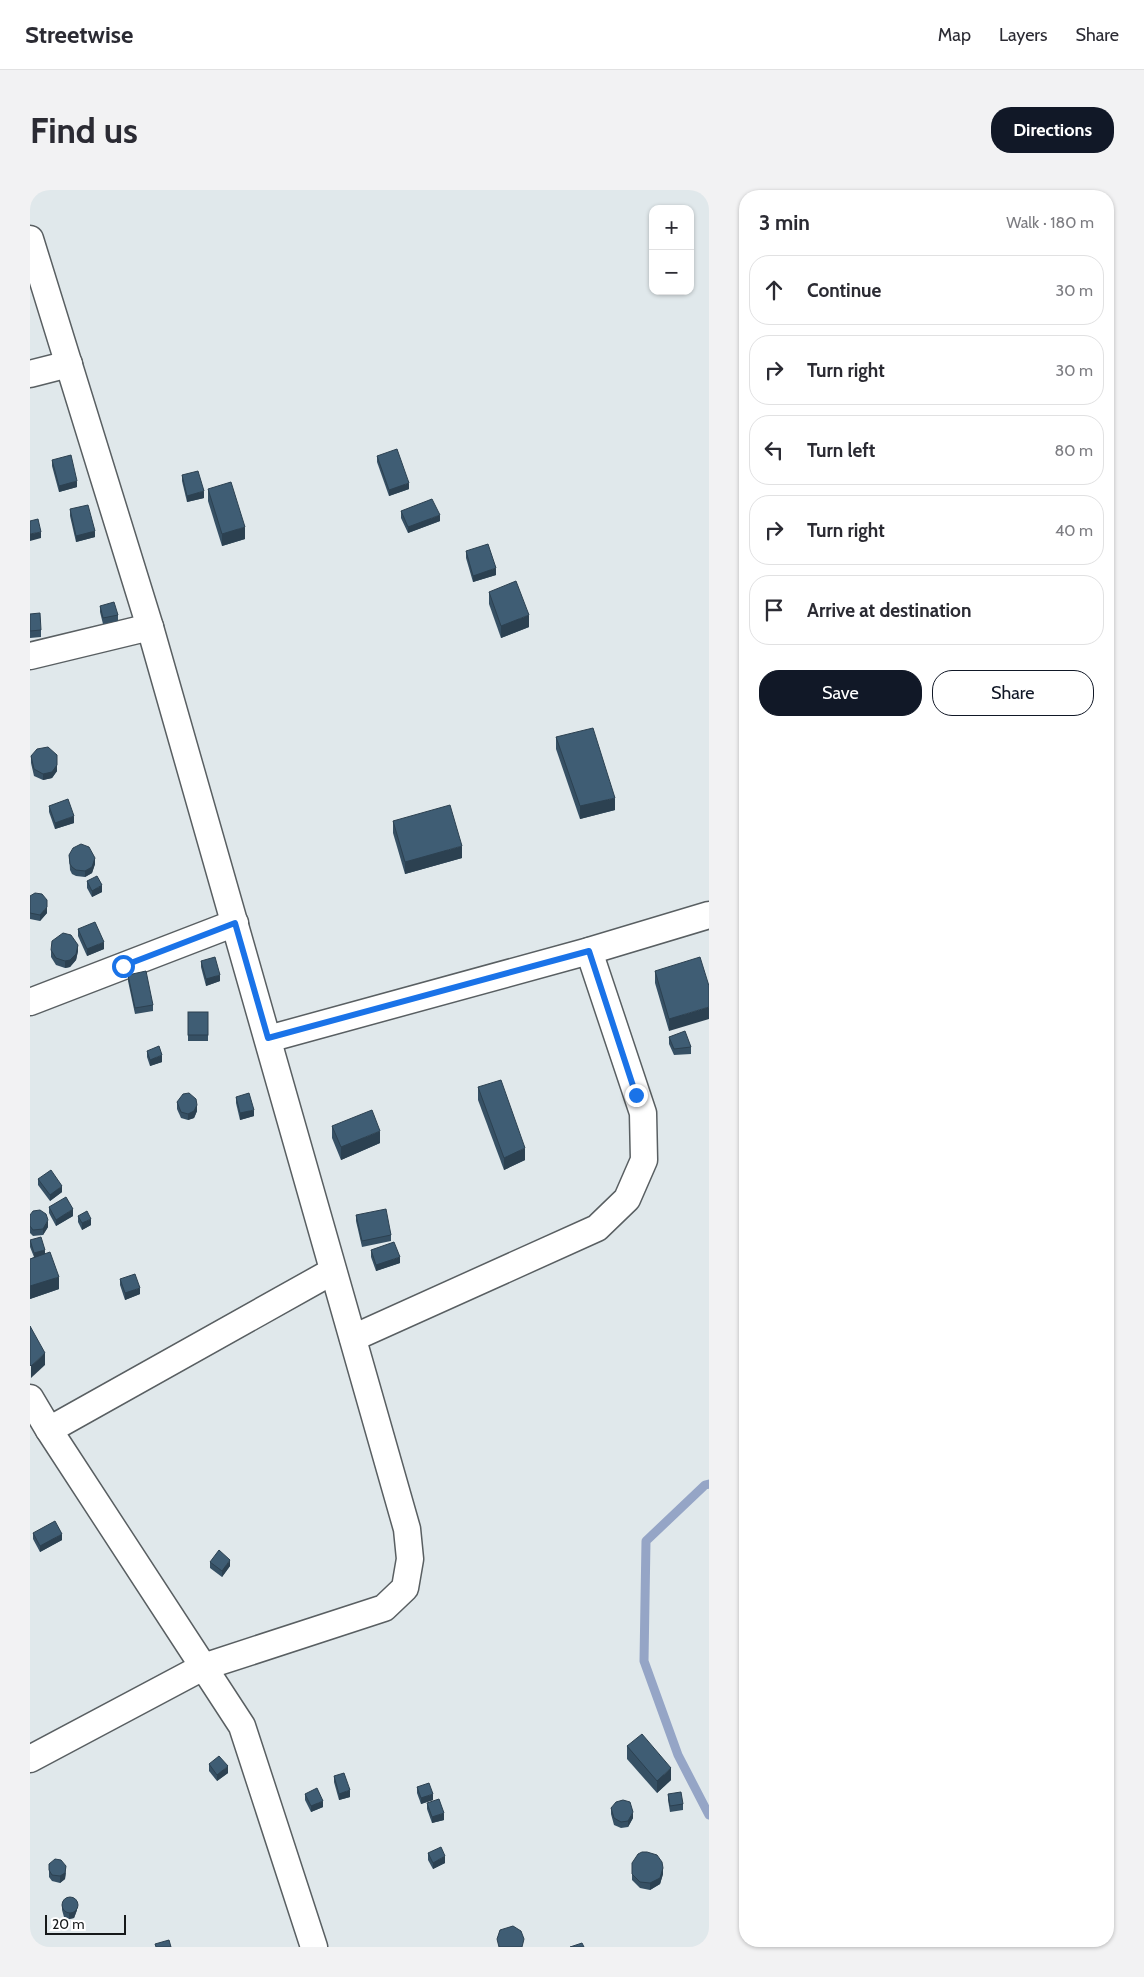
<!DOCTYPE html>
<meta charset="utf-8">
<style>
:root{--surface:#fff;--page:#f2f2f3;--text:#2b2b33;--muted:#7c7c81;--line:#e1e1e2;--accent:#111827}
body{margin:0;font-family:Cabin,sans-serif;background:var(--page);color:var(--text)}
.controls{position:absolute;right:15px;top:15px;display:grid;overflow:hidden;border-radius:10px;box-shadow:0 1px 4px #0004}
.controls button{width:45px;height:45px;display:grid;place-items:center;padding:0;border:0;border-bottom:1px solid var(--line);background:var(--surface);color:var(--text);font:25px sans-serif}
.scale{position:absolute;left:15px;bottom:12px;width:81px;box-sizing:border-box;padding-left:5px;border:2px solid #16191a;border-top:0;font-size:14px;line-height:18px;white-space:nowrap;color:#16191a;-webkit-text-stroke:4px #fff;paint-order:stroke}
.stop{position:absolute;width:15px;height:15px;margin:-11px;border:4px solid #1a73e8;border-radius:50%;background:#fff}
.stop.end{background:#1a73e8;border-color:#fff;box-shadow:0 1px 5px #0008}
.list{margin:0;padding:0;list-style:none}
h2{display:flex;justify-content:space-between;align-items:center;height:65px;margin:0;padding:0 20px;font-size:21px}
h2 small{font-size:16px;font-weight:400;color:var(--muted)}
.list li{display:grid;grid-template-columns:32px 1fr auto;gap:15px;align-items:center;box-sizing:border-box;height:70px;margin:0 10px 10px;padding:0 10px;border:1px solid var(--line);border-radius:20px}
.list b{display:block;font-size:19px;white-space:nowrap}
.list em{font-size:16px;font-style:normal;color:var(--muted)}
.actions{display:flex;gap:10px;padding:15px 20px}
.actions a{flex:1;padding:11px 0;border:1px solid var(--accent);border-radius:20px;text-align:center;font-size:18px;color:var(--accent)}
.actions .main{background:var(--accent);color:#fff}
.icon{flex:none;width:28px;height:28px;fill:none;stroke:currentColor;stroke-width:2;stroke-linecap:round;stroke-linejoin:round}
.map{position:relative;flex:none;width:679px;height:1757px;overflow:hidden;border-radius:20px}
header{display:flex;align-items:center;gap:30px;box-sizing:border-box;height:70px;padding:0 25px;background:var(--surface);border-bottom:1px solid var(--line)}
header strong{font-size:24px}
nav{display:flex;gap:28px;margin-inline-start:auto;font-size:18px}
.intro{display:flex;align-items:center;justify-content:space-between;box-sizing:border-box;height:120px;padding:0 30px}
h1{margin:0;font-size:35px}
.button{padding:12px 22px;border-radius:20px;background:var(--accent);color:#fff;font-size:18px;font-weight:700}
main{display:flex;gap:30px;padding:0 30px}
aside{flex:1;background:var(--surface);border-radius:20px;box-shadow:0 1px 4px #0004}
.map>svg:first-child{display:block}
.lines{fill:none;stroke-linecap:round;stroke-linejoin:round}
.stream{stroke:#95a5c6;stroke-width:9}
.minor-casing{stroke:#595f62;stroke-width:29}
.minor{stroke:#fff;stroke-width:26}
.wall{fill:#365064}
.shaded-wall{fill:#2c4151}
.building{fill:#3f5d74;stroke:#2c4151}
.route{stroke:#1a73e8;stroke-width:6}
</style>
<header>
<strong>Streetwise</strong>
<nav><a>Map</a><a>Layers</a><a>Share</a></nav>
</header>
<div class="intro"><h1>Find us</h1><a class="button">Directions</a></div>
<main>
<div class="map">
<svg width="679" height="1757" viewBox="0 0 679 1757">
<rect width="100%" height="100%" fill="#e0e8eb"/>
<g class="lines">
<path class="stream" d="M 679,1294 L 675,1295 L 616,1351 L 614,1471 L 648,1565 L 679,1625"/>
<g class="minor-casing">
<g id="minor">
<path d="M 0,49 L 120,437 L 377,1339 L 380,1369 L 375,1398 L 354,1418 L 173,1477 L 0,1569"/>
<path d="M 0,184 L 39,174"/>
<path d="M 0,466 L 120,437"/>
<path d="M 0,812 L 205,733"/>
<path d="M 238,849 L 559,761 L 679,725"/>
<path d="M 323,1148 L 567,1038 L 597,1009 L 614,970 L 613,923 L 559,761"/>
<path d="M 0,1208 L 19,1240 L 212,1536 L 284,1757"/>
<path d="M 19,1240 L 303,1081"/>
</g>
</g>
<use href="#minor" class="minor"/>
</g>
<g class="wall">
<path d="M 347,266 L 379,299 L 359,306 L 347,272 Z"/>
<path d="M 22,270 L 47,297 L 29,302 L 22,276 Z"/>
<path d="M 152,285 L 174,308 L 157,312 L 152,291 Z"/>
<path d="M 178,299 L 215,349 L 192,356 L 178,311 Z"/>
<path d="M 40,319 L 65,347 L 46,352 L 40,326 Z"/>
<path d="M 371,321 L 410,331 L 378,343 L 371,328 Z"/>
<path d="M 436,361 L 466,385 L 443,392 L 436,368 Z"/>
<path d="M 459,402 L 499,437 L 471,448 L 459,414 Z"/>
<path d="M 70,416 L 88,425 L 88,431 L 73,434 L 70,422 Z"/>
<path d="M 0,424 L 11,440 L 11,447 L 0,448 Z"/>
<path d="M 526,547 L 585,620 L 550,629 L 526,559 Z"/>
<path d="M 1,566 L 27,581 L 22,588 L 13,590 L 4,586 L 1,573 Z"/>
<path d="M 19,616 L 44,633 L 25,639 L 19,622 Z"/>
<path d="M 363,631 L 432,668 L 375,684 L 363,643 Z"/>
<path d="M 39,665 L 65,674 L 62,683 L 55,687 L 46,686 L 42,684 L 40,680 Z"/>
<path d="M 57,691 L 72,702 L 62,707 L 57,698 Z"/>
<path d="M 0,706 L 17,723 L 10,731 L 0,729 Z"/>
<path d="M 48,739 L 74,759 L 57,766 L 48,746 Z"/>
<path d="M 21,760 L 48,761 L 46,770 L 40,777 L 35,778 L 26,775 L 21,767 Z"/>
<path d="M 171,771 L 190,791 L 176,796 L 171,777 Z"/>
<path d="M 625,781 L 679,796 L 639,841 L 625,793 Z"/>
<path d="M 98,785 L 123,815 L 123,821 L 105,824 L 98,791 Z"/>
<rect x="158" y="822" width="20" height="29"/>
<path d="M 639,847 L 661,857 L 661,864 L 644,865 L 639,854 Z"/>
<path d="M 117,861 L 132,872 L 120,876 L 117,867 Z"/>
<path d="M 448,897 L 495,970 L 474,980 L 448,910 Z"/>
<path d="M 206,907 L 224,926 L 210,930 L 206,913 Z"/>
<path d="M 147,912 L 167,921 L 164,928 L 158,930 L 151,928 L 147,919 Z"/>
<path d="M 302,936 L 350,953 L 311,970 L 302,948 Z"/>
<path d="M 8,989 L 32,1002 L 20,1011 L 8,995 Z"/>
<path d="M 19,1017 L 43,1026 L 26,1036 L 19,1023 Z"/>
<path d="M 0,1025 L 18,1037 L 13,1045 L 3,1046 L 0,1043 Z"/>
<path d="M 326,1025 L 361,1045 L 361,1051 L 332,1057 L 326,1031 Z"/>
<path d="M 48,1026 L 61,1035 L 52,1040 L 48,1032 Z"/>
<path d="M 0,1050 L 15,1063 L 29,1099 L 0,1109 L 0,1069 L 4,1067 L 0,1057 Z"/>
<path d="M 341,1060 L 370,1073 L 346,1081 L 341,1067 Z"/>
<path d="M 90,1089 L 110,1104 L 95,1110 L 90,1095 Z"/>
<path d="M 3,1343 L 32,1350 L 10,1362 L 3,1349 Z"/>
<path d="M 180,1372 L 200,1376 L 192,1387 L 180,1378 Z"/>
<path d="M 597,1556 L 641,1590 L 627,1603 L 597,1569 Z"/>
<path d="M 179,1574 L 198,1583 L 187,1591 L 179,1581 Z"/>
<path d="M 304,1586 L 320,1607 L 309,1610 L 304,1592 Z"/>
<path d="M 387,1597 L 403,1610 L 391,1614 L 387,1603 Z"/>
<path d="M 275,1604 L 293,1617 L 281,1622 L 275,1610 Z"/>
<path d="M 638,1604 L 653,1614 L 653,1620 L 640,1622 L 638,1610 Z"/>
<path d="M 397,1613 L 414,1630 L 402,1633 L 397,1619 Z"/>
<path d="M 581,1618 L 603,1628 L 598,1637 L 591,1638 L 584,1635 L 581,1624 Z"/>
<path d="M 398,1663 L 415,1673 L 403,1679 L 398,1670 Z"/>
<path d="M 602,1673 L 633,1684 L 630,1694 L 620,1700 L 610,1698 L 602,1690 Z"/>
<path d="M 19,1674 L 36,1683 L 35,1689 L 30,1693 L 22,1691 L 19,1687 Z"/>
<path d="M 32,1714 L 47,1720 L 44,1728 L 39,1729 L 34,1727 L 32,1720 Z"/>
</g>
<g class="shaded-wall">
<path d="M 47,291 L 47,297 L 29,302 L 29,296 Z"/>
<path d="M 379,293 L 379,299 L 359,306 L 359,300 Z"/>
<path d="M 174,301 L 174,308 L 157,312 L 157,306 Z"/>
<path d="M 410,325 L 410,331 L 378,343 L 378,337 Z"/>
<path d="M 215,337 L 215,349 L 192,356 L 192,344 Z"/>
<path d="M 65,341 L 65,347 L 46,352 L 46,346 Z"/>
<path d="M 11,342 L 11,348 L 0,351 L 0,344 Z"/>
<path d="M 466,378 L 466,385 L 443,392 L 443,386 Z"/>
<path d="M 499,425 L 499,437 L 471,448 L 471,436 Z"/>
<path d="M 27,575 L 27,581 L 22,588 L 13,590 L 13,584 Z"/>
<path d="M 585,608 L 585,620 L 550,629 L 550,616 Z"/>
<path d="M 44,626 L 44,633 L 25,639 L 25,633 Z"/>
<path d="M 432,656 L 432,668 L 375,684 L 375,672 Z"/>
<path d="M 65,668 L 65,674 L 62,683 L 55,687 L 55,681 Z"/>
<path d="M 72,695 L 72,702 L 62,707 L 62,701 Z"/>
<path d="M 17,717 L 17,723 L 10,731 L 10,725 Z"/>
<path d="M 74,752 L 74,759 L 57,766 L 57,759 Z"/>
<path d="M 48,755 L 48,761 L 46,770 L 40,777 L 35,778 L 35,771 Z"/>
<path d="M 190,785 L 190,791 L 176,796 L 176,789 Z"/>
<path d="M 679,817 L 679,829 L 639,841 L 639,829 Z"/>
<path d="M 132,865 L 132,872 L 120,876 L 120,870 Z"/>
<path d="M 167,915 L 167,921 L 164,928 L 158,930 L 158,924 Z"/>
<path d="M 224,920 L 224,926 L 210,930 L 210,923 Z"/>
<path d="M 350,941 L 350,953 L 311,970 L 311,957 Z"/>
<path d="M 495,958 L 495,970 L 474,980 L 474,968 Z"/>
<path d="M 32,996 L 32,1002 L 20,1011 L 20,1005 Z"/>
<path d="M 43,1019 L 43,1026 L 26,1036 L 26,1030 Z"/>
<path d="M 61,1029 L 61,1035 L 52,1040 L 52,1033 Z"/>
<path d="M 18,1030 L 18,1037 L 13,1045 L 13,1039 Z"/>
<path d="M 15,1060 L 15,1066 L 4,1069 L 4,1063 Z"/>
<path d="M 370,1067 L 370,1073 L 346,1081 L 346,1075 Z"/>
<path d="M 29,1087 L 29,1099 L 0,1109 L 0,1096 Z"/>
<path d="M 110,1098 L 110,1104 L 95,1110 L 95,1103 Z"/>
<path d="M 15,1163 L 15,1175 L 1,1188 L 1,1176 Z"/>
<path d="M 32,1344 L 32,1350 L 10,1362 L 10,1356 Z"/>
<path d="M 200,1370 L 200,1376 L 192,1387 L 192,1381 Z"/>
<path d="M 198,1576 L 198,1583 L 187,1591 L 187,1585 Z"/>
<path d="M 641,1578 L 641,1590 L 627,1603 L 627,1591 Z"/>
<path d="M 320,1600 L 320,1607 L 309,1610 L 309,1604 Z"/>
<path d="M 403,1604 L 403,1610 L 391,1614 L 391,1608 Z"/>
<path d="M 293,1611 L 293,1617 L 281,1622 L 281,1616 Z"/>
<path d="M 603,1622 L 603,1628 L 598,1637 L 598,1631 Z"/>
<path d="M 414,1623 L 414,1630 L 402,1633 L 402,1627 Z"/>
<path d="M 415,1666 L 415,1673 L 403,1679 L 403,1673 Z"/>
<path d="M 36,1676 L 35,1689 L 30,1693 L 30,1686 Z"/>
<path d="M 633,1678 L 633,1684 L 630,1694 L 620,1700 L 620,1693 Z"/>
<path d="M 47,1714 L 47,1720 L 44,1728 L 39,1729 L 39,1723 Z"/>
</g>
<g class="building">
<path d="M 367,259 L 379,293 L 359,300 L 347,266 Z"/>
<path d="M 41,265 L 47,291 L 29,296 L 22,270 Z"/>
<path d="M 168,281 L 174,301 L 157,306 L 152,285 Z"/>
<path d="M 201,292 L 215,337 L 192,344 L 178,299 Z"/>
<path d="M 402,309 L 410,325 L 378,337 L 371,321 Z"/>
<path d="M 58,315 L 65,341 L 46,346 L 40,319 Z"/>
<path d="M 8,329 L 11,342 L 0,344 L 0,331 Z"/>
<path d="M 458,354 L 466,378 L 443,386 L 436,361 Z"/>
<path d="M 486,391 L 499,425 L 471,436 L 459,402 Z"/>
<path d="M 84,412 L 88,425 L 73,428 L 70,416 Z"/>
<path d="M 10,423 L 11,440 L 0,441 L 0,424 Z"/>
<path d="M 563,538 L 585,608 L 550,616 L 526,547 Z"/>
<path d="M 18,557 L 27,565 L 27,575 L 22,582 L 13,584 L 4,579 L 1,566 L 7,559 Z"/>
<path d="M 38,609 L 44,626 L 25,633 L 19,616 Z"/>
<path d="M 420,615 L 432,656 L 375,672 L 363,631 Z"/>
<path d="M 51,654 L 59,657 L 65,668 L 62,677 L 55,681 L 46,680 L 42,677 L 40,674 L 39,665 L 43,658 Z"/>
<path d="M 67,686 L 72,695 L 62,701 L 57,691 Z"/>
<path d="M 5,703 L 12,704 L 17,710 L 17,717 L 10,725 L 0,723 L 0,706 Z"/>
<path d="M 65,732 L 74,752 L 57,759 L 48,739 Z"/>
<path d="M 33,743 L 41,745 L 48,755 L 46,764 L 40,770 L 35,771 L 26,768 L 21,760 L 22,751 Z"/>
<path d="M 185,767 L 190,785 L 176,789 L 171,771 Z"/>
<path d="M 670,767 L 679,796 L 679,817 L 639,829 L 625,781 Z"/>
<path d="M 116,781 L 123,815 L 105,818 L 98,785 Z"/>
<rect x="158" y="822" width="20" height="23"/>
<path d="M 655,841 L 661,857 L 644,859 L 639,847 Z"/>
<path d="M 129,856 L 132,865 L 120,870 L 117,861 Z"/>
<path d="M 471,890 L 495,958 L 474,968 L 448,897 Z"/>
<path d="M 159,903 L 166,909 L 167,915 L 164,921 L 158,924 L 151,922 L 147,912 L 153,904 Z"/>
<path d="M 219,903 L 224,920 L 210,923 L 206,907 Z"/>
<path d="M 342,920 L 350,941 L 311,957 L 302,936 Z"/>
<path d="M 21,980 L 32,996 L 20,1005 L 8,989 Z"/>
<path d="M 36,1007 L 43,1019 L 26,1030 L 19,1017 Z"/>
<path d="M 356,1019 L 361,1045 L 332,1051 L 326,1025 Z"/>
<path d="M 10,1020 L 16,1024 L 18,1030 L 13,1039 L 3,1040 L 0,1036 L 0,1025 L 3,1021 Z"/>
<path d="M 57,1021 L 61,1029 L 52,1033 L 48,1026 Z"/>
<path d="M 11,1047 L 15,1060 L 4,1063 L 0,1050 Z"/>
<path d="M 364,1052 L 370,1067 L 346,1075 L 341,1060 Z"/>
<path d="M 20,1062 L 29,1087 L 0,1096 L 0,1069 Z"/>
<path d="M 105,1084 L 110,1098 L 95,1103 L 90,1089 Z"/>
<path d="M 0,1136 L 15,1163 L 1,1176 L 0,1175 Z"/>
<path d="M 25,1331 L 32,1344 L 10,1356 L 3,1343 Z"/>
<path d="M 189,1360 L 200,1370 L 192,1381 L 180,1372 Z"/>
<path d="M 612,1544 L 641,1578 L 627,1591 L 597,1556 Z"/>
<path d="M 189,1566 L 198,1576 L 187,1585 L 179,1574 Z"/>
<path d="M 314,1583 L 320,1600 L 309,1604 L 304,1586 Z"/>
<path d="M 399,1593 L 403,1604 L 391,1608 L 387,1597 Z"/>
<path d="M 287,1598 L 293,1611 L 281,1616 L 275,1604 Z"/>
<path d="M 651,1602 L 653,1614 L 640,1616 L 638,1604 Z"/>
<path d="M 409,1609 L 414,1623 L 402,1627 L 397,1613 Z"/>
<path d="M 593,1610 L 600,1612 L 603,1622 L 598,1631 L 591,1632 L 584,1628 L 581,1618 L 586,1612 Z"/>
<path d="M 411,1657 L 415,1666 L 403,1673 L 398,1663 Z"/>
<path d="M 612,1662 L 617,1662 L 627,1665 L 632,1672 L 633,1678 L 630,1688 L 620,1693 L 610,1692 L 602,1684 L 602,1673 L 608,1664 Z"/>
<path d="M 25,1669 L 31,1670 L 36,1676 L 35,1683 L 30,1686 L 22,1685 L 19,1680 L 19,1674 Z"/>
<circle cx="40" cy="1715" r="8"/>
<path d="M 483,1736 L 491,1741 L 494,1749 L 492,1757 L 469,1757 L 467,1749 L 470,1740 Z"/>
<path d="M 139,1750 L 141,1757 L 126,1757 L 125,1754 Z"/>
<path d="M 552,1753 L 554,1757 L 540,1757 Z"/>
</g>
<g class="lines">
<path class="route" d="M 93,776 L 205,733 L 238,848 L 559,761 L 606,905"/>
</g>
</svg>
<div class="controls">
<button>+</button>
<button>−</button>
</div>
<div class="scale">20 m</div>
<div class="stop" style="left:93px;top:776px"></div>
<div class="stop end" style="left:606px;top:905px"></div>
</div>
<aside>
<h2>3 min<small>Walk · 180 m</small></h2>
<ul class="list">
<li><svg class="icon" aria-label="ahead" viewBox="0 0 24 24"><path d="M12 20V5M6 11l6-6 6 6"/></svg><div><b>Continue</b></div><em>30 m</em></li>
<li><svg class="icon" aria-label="right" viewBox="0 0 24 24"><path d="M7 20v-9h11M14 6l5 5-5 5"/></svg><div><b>Turn right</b></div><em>30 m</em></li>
<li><svg class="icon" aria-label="left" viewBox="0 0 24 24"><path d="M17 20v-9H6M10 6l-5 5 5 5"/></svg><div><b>Turn left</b></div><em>80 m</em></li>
<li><svg class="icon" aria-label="right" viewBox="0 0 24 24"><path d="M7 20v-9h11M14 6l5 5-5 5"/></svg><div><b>Turn right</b></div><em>40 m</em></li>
<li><svg class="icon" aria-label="arrive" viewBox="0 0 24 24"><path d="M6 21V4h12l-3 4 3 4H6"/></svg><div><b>Arrive at destination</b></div></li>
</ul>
<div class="actions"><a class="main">Save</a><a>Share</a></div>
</aside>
</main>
